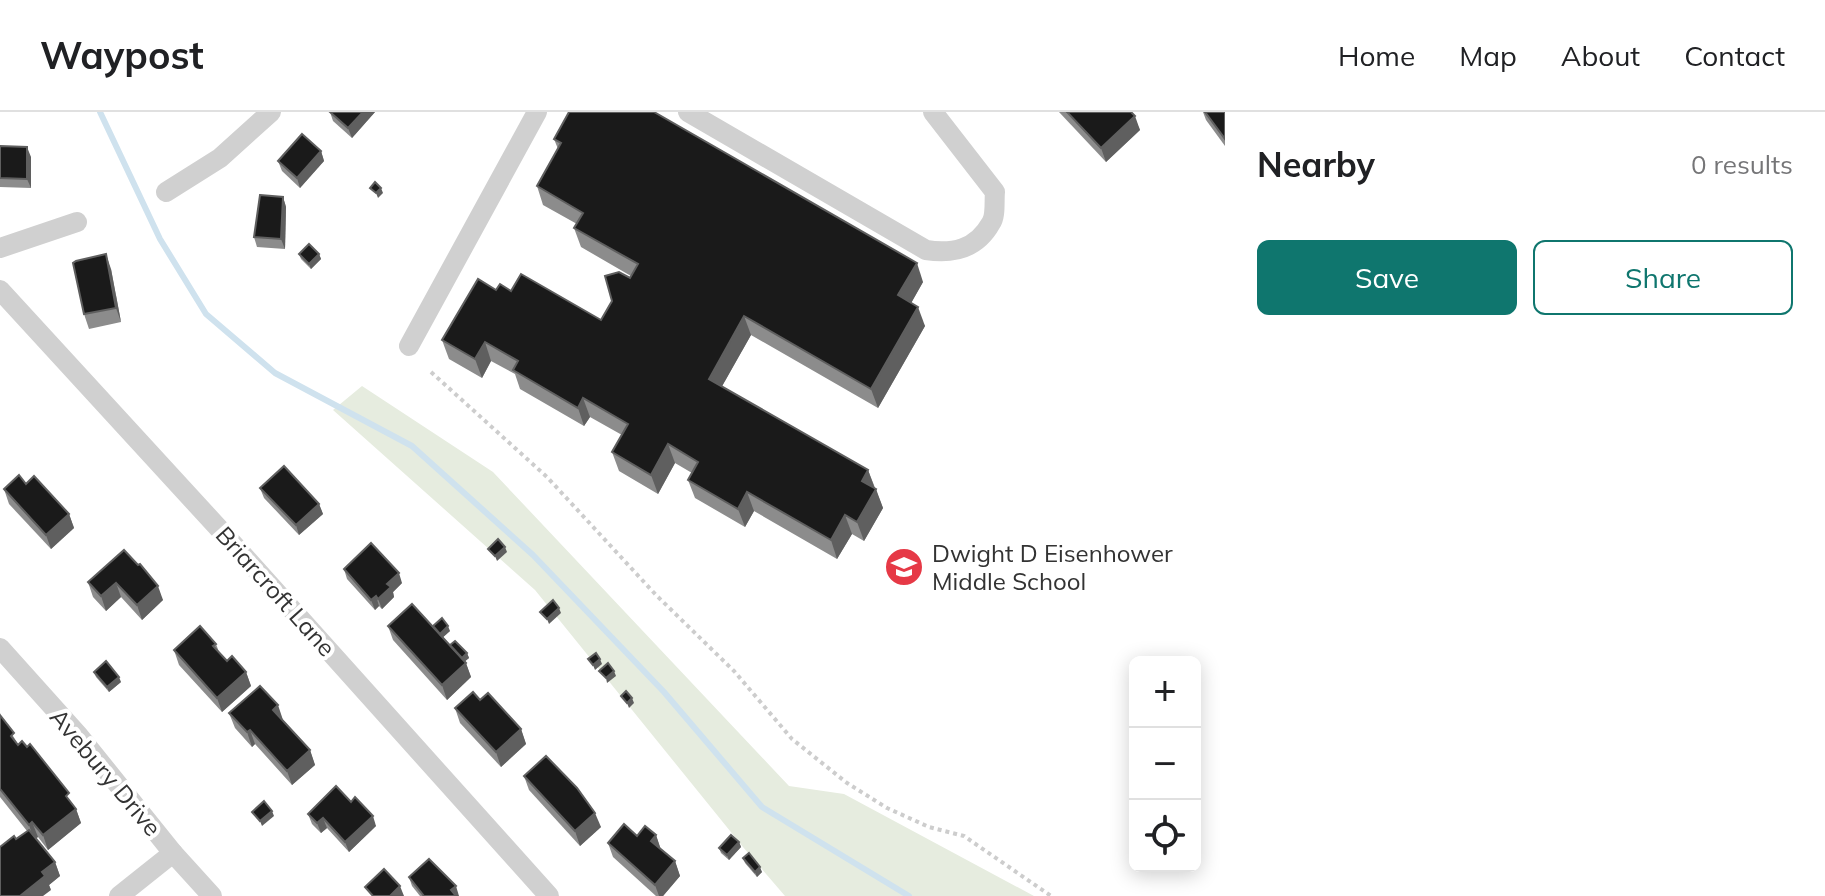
<!DOCTYPE html>
<meta charset="utf-8">
<style>
:root{--surface:#fff;--page:#f6f6f6;--text:#202124;--muted:#757577;--line:#e0e0e0;--accent:#0f766e}
body{margin:0;font-family:Mulish,sans-serif;background:var(--page);color:var(--text)}
.controls{position:absolute;right:24px;bottom:24px;display:grid;overflow:hidden;border-radius:12px;box-shadow:0 4px 20px #0003}
.controls button{width:72px;height:72px;display:grid;place-items:center;padding:0;border:0;border-bottom:2px solid var(--line);background:var(--surface);color:var(--text);font:40px sans-serif}
.list{margin:0;padding:0;list-style:none}
h2{display:flex;justify-content:space-between;align-items:center;height:104px;margin:0;padding:0 32px;font-size:34px}
h2 small{font-size:26px;font-weight:400;color:var(--muted)}
.actions{display:flex;gap:16px;padding:24px 32px}
.actions a{flex:1;padding:18px 0;border:2px solid var(--accent);border-radius:12px;text-align:center;font-size:28px;color:var(--accent)}
.actions .main{background:var(--accent);color:#fff}
.icon{flex:none;width:44px;height:44px;fill:none;stroke:currentColor;stroke-width:2;stroke-linecap:round;stroke-linejoin:round}
.map{position:relative;flex:none;width:1225px;height:784px;overflow:hidden}
header{display:flex;align-items:center;gap:48px;box-sizing:border-box;height:112px;padding:0 40px;background:var(--surface);border-bottom:2px solid var(--line)}
header strong{font-size:38px}
nav{display:flex;gap:44px;margin-inline-start:auto;font-size:28px}
main{display:flex}
aside{flex:1;background:var(--surface)}
.map>svg:first-child{display:block}
.green{fill:#e6ecdf}
.lines{fill:none;stroke-linecap:round;stroke-linejoin:round}
.stream{stroke:#cfe2ee;stroke-width:6}
.path{stroke:#cdcdcd;stroke-width:4;stroke-dasharray:4 4;stroke-linecap:butt}
.minor{stroke:#d0d0d0;stroke-width:20}
.wall{fill:#8c8c8c}
.shaded-wall{fill:#5f5f5f}
.building{fill:#1a1a1a;stroke:#5f5f5f;stroke-width:2}
.labels{text-anchor:middle;dominant-baseline:central;stroke-width:8;stroke-linejoin:round;paint-order:stroke}
.poi-label{font-size:24px;fill:#333;stroke:#fff;text-anchor:start}
.street-label{font-size:24px;fill:#333;stroke:#fff}
</style>
<header>
<strong>Waypost</strong>
<nav><a>Home</a><a>Map</a><a>About</a><a>Contact</a></nav>
</header>
<main>
<div class="map">
<svg width="1225" height="784" viewBox="0 0 1225 784">
<rect width="100%" height="100%" fill="#fff"/>
<path class="green" d="M 362,274 L 493,360 L 789,674 L 844,682 L 1034,784 L 785,784 L 743,735 L 535,478 L 333,298 Z"/>
<g class="lines">
<path class="stream" d="M 100,0 L 160,127 L 206,202 L 275,261 L 412,334 L 533,443 L 664,580 L 762,695 L 909,784"/>
<path class="path" d="M 431,260 L 547,365 L 656,483 L 734,559 L 792,627 L 847,671 L 887,696 L 929,715 L 964,724 L 1051,784"/>
<g class="minor">
<path d="M 688,0 L 926,138 C 952,142 976,138 991,111 C 996,104 994,89 995,80 L 933,0"/>
<path d="M 166,80 L 220,46 L 271,0"/>
<path d="M 0,136 L 77,110"/>
<path d="M 0,178 L 234,433 L 549,784"/>
<path d="M 409,234 L 537,0"/>
<path d="M 0,536 L 79,624 L 173,741 L 212,784"/>
<path d="M 119,784 L 173,741"/>
</g>
</g>
<g class="wall">
<path d="M 330,0 L 375,0 L 352,26 L 333,9 Z"/>
<path d="M 1059,0 L 1131,0 L 1140,18 L 1106,50 Z"/>
<path d="M 1203,0 L 1225,0 L 1225,34 L 1206,8 Z"/>
<path d="M 554,27 L 923,170 L 911,191 L 925,214 L 878,296 L 751,223 L 722,274 L 868,358 L 883,396 L 864,429 L 852,422 L 837,447 L 754,399 L 745,415 L 695,386 L 688,368 L 692,361 L 675,351 L 658,382 L 619,359 L 612,340 L 622,323 L 590,305 L 584,314 L 520,277 L 515,262 L 491,249 L 482,266 L 449,247 L 442,228 L 496,178 L 511,179 L 601,208 L 631,164 L 581,135 L 574,116 L 577,112 L 543,93 L 537,74 L 558,37 Z"/>
<path d="M 0,34 L 31,45 L 31,76 L 0,75 Z"/>
<path d="M 321,39 L 324,49 L 300,76 L 282,59 L 278,49 Z"/>
<path d="M 283,85 L 286,95 L 285,137 L 257,135 L 254,125 Z"/>
<path d="M 299,142 L 319,142 L 321,147 L 311,157 L 301,147 Z"/>
<path d="M 111,157 L 121,210 L 89,217 L 84,202 Z"/>
<path d="M 26,372 L 69,402 L 74,416 L 51,437 L 9,392 L 4,377 Z"/>
<path d="M 260,376 L 319,392 L 323,402 L 299,423 L 264,386 Z"/>
<path d="M 124,438 L 163,488 L 142,508 L 121,485 L 106,499 L 93,485 L 88,470 Z"/>
<path d="M 344,457 L 402,471 L 393,480 L 394,485 L 382,497 L 379,494 L 375,498 L 347,467 Z"/>
<path d="M 388,514 L 433,514 L 450,519 L 443,525 L 450,533 L 467,541 L 469,546 L 465,549 L 471,565 L 447,588 L 393,528 Z"/>
<path d="M 216,532 L 219,540 L 227,549 L 246,560 L 251,574 L 222,600 L 179,553 L 174,538 Z"/>
<path d="M 94,560 L 121,570 L 109,580 L 96,565 Z"/>
<path d="M 455,596 L 521,617 L 526,632 L 501,655 L 460,611 Z"/>
<path d="M 229,601 L 283,608 L 310,638 L 315,653 L 292,673 L 255,632 L 252,635 L 235,616 Z"/>
<path d="M 0,603 L 18,632 L 76,697 L 81,711 L 48,738 L 38,725 L 36,726 L 55,750 L 60,764 L 49,773 L 51,778 L 16,727 L 27,719 L 0,685 Z"/>
<path d="M 524,664 L 601,715 L 580,734 L 529,678 Z"/>
<path d="M 351,690 L 376,714 L 349,740 L 327,716 L 321,721 L 312,712 L 308,702 Z"/>
<path d="M 656,723 L 661,738 L 675,749 L 680,764 L 663,784 L 656,784 L 613,745 L 608,731 L 637,724 Z"/>
<path d="M 739,730 L 741,735 L 729,748 L 721,741 L 719,736 Z"/>
<path d="M 743,746 L 762,760 L 757,765 L 745,751 Z"/>
<path d="M 409,765 L 459,784 L 420,784 L 412,774 Z"/>
</g>
<g class="shaded-wall">
<path d="M 363,0 L 375,0 L 352,26 L 348,16 Z"/>
<path d="M 1135,4 L 1140,18 L 1106,50 L 1101,36 Z"/>
<path d="M 27,35 L 31,45 L 31,76 L 27,67 Z"/>
<path d="M 321,39 L 324,49 L 300,76 L 297,66 Z"/>
<path d="M 381,76 L 383,81 L 378,86 L 376,81 Z"/>
<path d="M 283,85 L 286,95 L 285,137 L 281,127 Z"/>
<path d="M 106,142 L 111,157 L 121,210 L 116,196 Z"/>
<path d="M 319,142 L 321,147 L 311,157 L 309,152 Z"/>
<path d="M 917,151 L 923,170 L 905,202 L 898,183 Z"/>
<path d="M 918,195 L 925,214 L 878,296 L 871,277 Z"/>
<path d="M 744,204 L 751,223 L 716,285 L 709,267 Z"/>
<path d="M 485,230 L 491,249 L 482,266 L 475,247 Z"/>
<path d="M 583,286 L 590,305 L 584,314 L 578,296 Z"/>
<path d="M 668,332 L 675,351 L 658,382 L 651,363 Z"/>
<path d="M 868,358 L 875,377 L 862,369 Z"/>
<path d="M 876,377 L 883,396 L 864,429 L 857,410 Z"/>
<path d="M 747,380 L 754,399 L 745,415 L 738,397 Z"/>
<path d="M 319,392 L 323,402 L 299,423 L 296,413 Z"/>
<path d="M 69,402 L 74,416 L 51,437 L 46,423 Z"/>
<path d="M 845,403 L 852,422 L 837,447 L 831,428 Z"/>
<path d="M 505,435 L 507,440 L 497,449 L 495,444 Z"/>
<path d="M 399,461 L 402,471 L 393,480 L 394,485 L 382,497 L 378,487 L 387,472 Z"/>
<path d="M 116,471 L 121,485 L 106,499 L 101,484 Z"/>
<path d="M 158,474 L 163,488 L 142,508 L 137,493 Z"/>
<path d="M 376,484 L 379,494 L 375,498 L 371,488 Z"/>
<path d="M 559,496 L 561,501 L 549,512 L 547,507 Z"/>
<path d="M 448,514 L 450,519 L 440,528 L 438,523 Z"/>
<path d="M 467,541 L 469,546 L 463,551 L 461,546 Z"/>
<path d="M 600,547 L 602,552 L 595,558 L 593,553 Z"/>
<path d="M 466,551 L 471,565 L 447,588 L 442,573 Z"/>
<path d="M 614,559 L 616,564 L 607,571 L 606,566 Z"/>
<path d="M 246,560 L 251,574 L 222,600 L 217,586 Z"/>
<path d="M 119,565 L 121,570 L 109,580 L 107,575 Z"/>
<path d="M 632,586 L 634,591 L 629,596 L 627,591 Z"/>
<path d="M 278,593 L 283,608 L 273,598 Z"/>
<path d="M 521,617 L 526,632 L 501,655 L 496,640 Z"/>
<path d="M 250,618 L 255,632 L 252,635 L 247,620 Z"/>
<path d="M 310,638 L 315,653 L 292,673 L 287,659 Z"/>
<path d="M 76,697 L 81,711 L 48,738 L 43,723 Z"/>
<path d="M 272,699 L 274,704 L 262,714 L 260,709 Z"/>
<path d="M 595,701 L 601,715 L 580,734 L 575,719 Z"/>
<path d="M 373,704 L 376,714 L 349,740 L 345,730 Z"/>
<path d="M 323,706 L 327,716 L 321,721 L 317,711 Z"/>
<path d="M 32,710 L 38,725 L 34,728 L 29,713 Z"/>
<path d="M 656,723 L 661,738 L 651,729 Z"/>
<path d="M 739,730 L 741,735 L 729,748 L 727,743 Z"/>
<path d="M 675,749 L 680,764 L 663,784 L 659,784 L 655,773 Z"/>
<path d="M 55,750 L 60,764 L 49,773 L 51,778 L 43,784 L 20,784 L 42,760 Z"/>
<path d="M 760,755 L 762,760 L 757,765 L 755,760 Z"/>
<path d="M 400,774 L 404,784 L 390,784 Z"/>
<path d="M 456,774 L 459,784 L 453,784 L 451,778 Z"/>
</g>
<g class="building">
<path d="M 330,0 L 363,0 L 348,16 Z"/>
<path d="M 569,0 L 654,0 L 917,151 L 898,183 L 918,195 L 871,277 L 744,204 L 709,267 L 868,358 L 862,369 L 876,377 L 857,410 L 845,403 L 831,428 L 747,380 L 738,397 L 688,368 L 698,350 L 668,332 L 651,363 L 612,340 L 628,312 L 583,286 L 578,296 L 513,258 L 518,249 L 485,230 L 475,247 L 442,228 L 478,167 L 496,178 L 500,172 L 511,179 L 521,162 L 601,208 L 612,189 L 605,164 L 619,160 L 630,166 L 638,152 L 574,116 L 583,101 L 537,74 L 561,31 L 554,27 Z"/>
<path d="M 1067,0 L 1131,0 L 1135,4 L 1101,36 Z"/>
<path d="M 1205,0 L 1225,0 L 1225,27 Z"/>
<path d="M 302,22 L 321,39 L 297,66 L 278,49 Z"/>
<path d="M 0,34 L 27,35 L 27,67 L 0,66 Z"/>
<path d="M 375,70 L 381,76 L 376,81 L 370,76 Z"/>
<path d="M 260,83 L 283,85 L 281,127 L 254,125 Z"/>
<path d="M 309,132 L 319,142 L 309,152 L 299,142 Z"/>
<path d="M 106,142 L 116,196 L 84,202 L 73,151 L 76,149 Z"/>
<path d="M 284,354 L 319,392 L 296,413 L 260,376 Z"/>
<path d="M 19,363 L 26,372 L 34,364 L 69,402 L 46,423 L 4,377 Z"/>
<path d="M 498,427 L 505,435 L 495,444 L 488,437 Z"/>
<path d="M 371,431 L 399,461 L 387,472 L 391,475 L 378,487 L 376,484 L 371,488 L 344,457 Z"/>
<path d="M 124,438 L 138,453 L 140,452 L 158,474 L 137,493 L 116,471 L 101,484 L 88,470 Z"/>
<path d="M 553,488 L 559,496 L 547,507 L 540,500 Z"/>
<path d="M 412,492 L 466,551 L 442,573 L 388,514 Z"/>
<path d="M 442,506 L 448,514 L 440,522 L 433,514 Z"/>
<path d="M 200,514 L 216,532 L 213,534 L 227,549 L 232,544 L 246,560 L 217,586 L 174,538 Z"/>
<path d="M 455,529 L 467,541 L 462,546 L 450,533 Z"/>
<path d="M 596,541 L 600,547 L 593,553 L 588,547 Z"/>
<path d="M 106,549 L 119,565 L 107,575 L 94,560 Z"/>
<path d="M 608,551 L 614,559 L 606,566 L 599,559 Z"/>
<path d="M 260,574 L 278,593 L 273,598 L 310,638 L 287,659 L 250,618 L 247,620 L 229,601 Z"/>
<path d="M 626,579 L 632,586 L 627,591 L 621,584 Z"/>
<path d="M 473,580 L 480,588 L 488,581 L 521,617 L 496,640 L 455,596 Z"/>
<path d="M 0,603 L 14,621 L 11,624 L 18,633 L 22,629 L 27,635 L 30,632 L 69,681 L 66,684 L 76,697 L 43,723 L 32,710 L 29,713 L 0,677 Z"/>
<path d="M 546,644 L 577,676 L 595,701 L 575,719 L 524,664 Z"/>
<path d="M 336,674 L 351,690 L 355,685 L 373,704 L 345,730 L 323,706 L 317,711 L 308,702 Z"/>
<path d="M 264,689 L 272,699 L 260,709 L 252,700 Z"/>
<path d="M 624,712 L 637,724 L 645,714 L 656,723 L 651,729 L 675,749 L 655,773 L 608,731 Z"/>
<path d="M 29,718 L 55,750 L 42,760 L 45,764 L 20,784 L 0,784 L 0,735 L 14,724 L 16,727 Z"/>
<path d="M 731,723 L 739,730 L 727,743 L 719,736 Z"/>
<path d="M 749,741 L 760,755 L 755,760 L 743,746 Z"/>
<path d="M 429,747 L 456,774 L 451,778 L 456,784 L 424,784 L 409,765 Z"/>
<path d="M 384,757 L 400,774 L 390,784 L 373,784 L 365,775 Z"/>
</g>
<defs>
<g id="school-disc" transform="scale(2)"><circle r="9.5" fill="#e63946" stroke="#fff"/><path d="M0-5L7-2L0 1L-7-2ZM-4 1L0 2.5L4 1V4Q0 6-4 4Z" fill="#fff"/></g>
</defs>
<g fill-rule="evenodd">
<use href="#school-disc" x="904" y="455"/>
</g>
<g class="labels">
<g class="poi-label">
<text x="932" y="441">Dwight D Eisenhower<tspan x="932" dy="28">Middle School</tspan></text>
</g>
<g class="street-label">
<text transform="translate(276 479) rotate(48)">Briarcroft Lane</text>
<text transform="translate(106 660) rotate(50)">Avebury Drive</text>
</g>
</g>
</svg>
<div class="controls">
<button>+</button>
<button>−</button>
<button><svg class="icon" aria-label="locate" viewBox="0 0 24 24"><circle cx="12" cy="12" r="6"/><path d="M12 2v4M12 18v4M2 12h4M18 12h4"/></svg></button>
</div>
</div>
<aside>
<h2>Nearby<small>0 results</small></h2>
<ul class="list">
</ul>
<div class="actions"><a class="main">Save</a><a>Share</a></div>
</aside>
</main>
